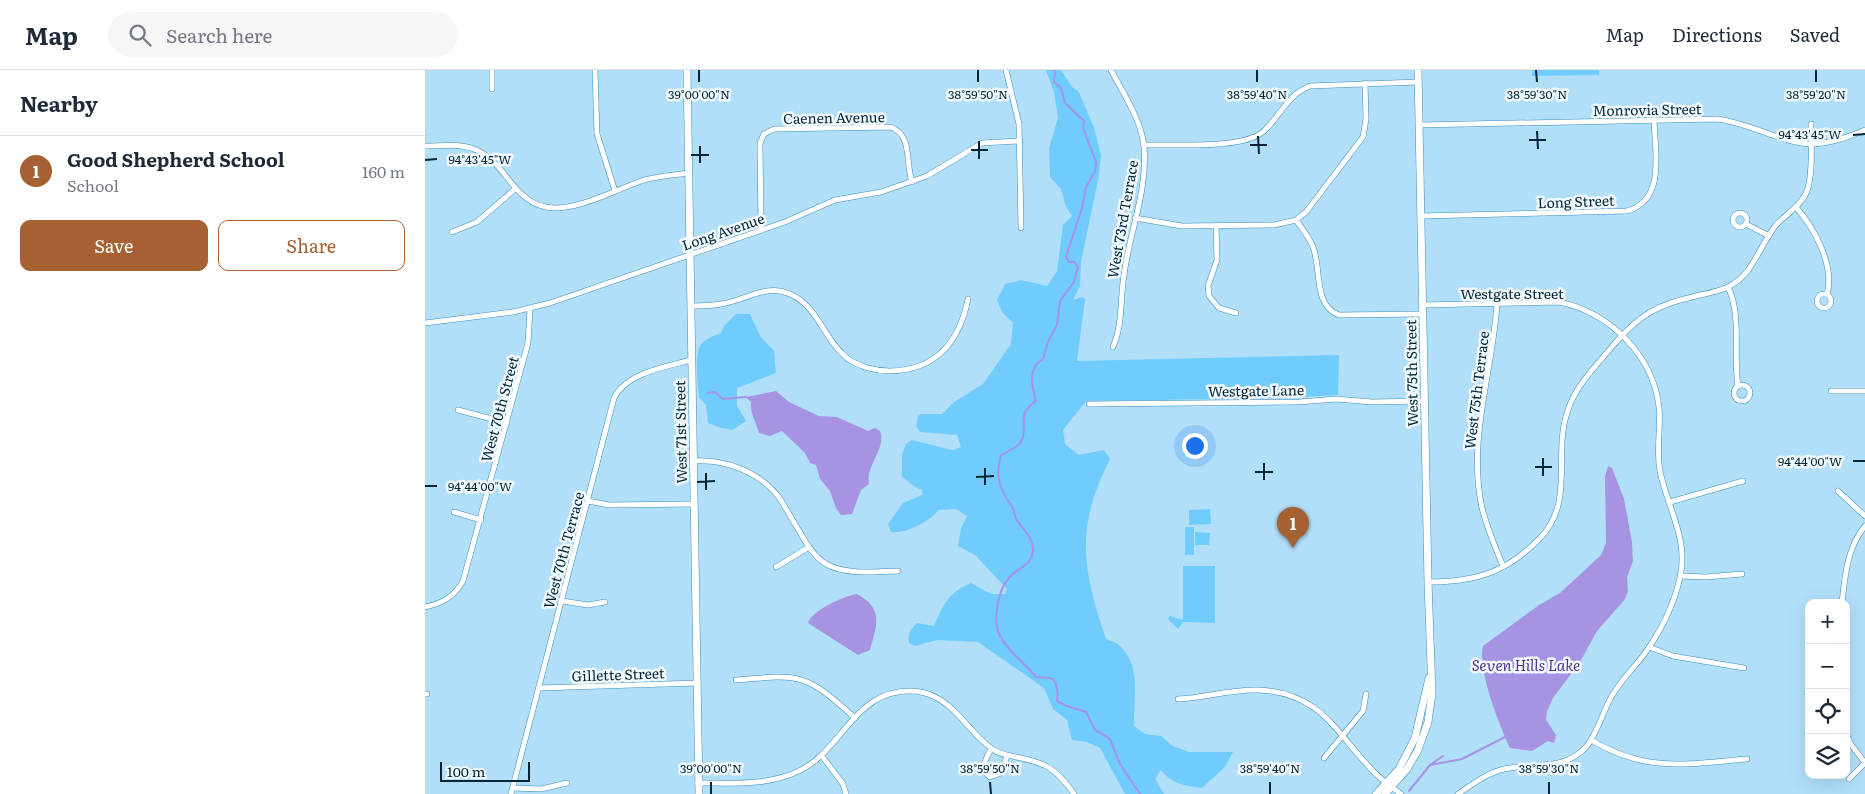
<!DOCTYPE html>
<meta charset="utf-8">
<style>
:root{--surface:#fff;--page:#f6f6f7;--text:#1f2937;--muted:#747a83;--line:#e0e1e3;--accent:#a56131}
body{margin:0;font-family:Literata,serif;background:var(--page);color:var(--text)}
.controls{position:absolute;right:15px;bottom:15px;display:grid;overflow:hidden;border-radius:10px;box-shadow:0 5px 20px #0002}
.controls button{width:45px;height:45px;display:grid;place-items:center;padding:0;border:0;border-bottom:1px solid var(--line);background:var(--surface);color:var(--text);font:25px sans-serif}
.scale{position:absolute;left:15px;bottom:12px;width:90px;box-sizing:border-box;padding-left:5px;border:2px solid #012536;border-top:0;font-size:14px;line-height:18px;white-space:nowrap;color:#012536;-webkit-text-stroke:4px #f2faff;paint-order:stroke}
.you{position:absolute;left:769px;top:375px;width:18px;height:18px;margin:-12px;border:4px solid #fff;border-radius:50%;background:#1a73e8;box-shadow:0 0 0 8px #1a73e833}
.badge{display:grid;place-items:center;width:32px;height:32px;border-radius:50%;background:var(--accent);color:#fff;font-size:16px;font-weight:700}
.pin{position:absolute;translate:-50% -41px;filter:drop-shadow(0 1px 2px #0008)}
.pin::after{content:'';position:absolute;top:26px;width:18px;height:15px;background:inherit;clip-path:polygon(0 0,100% 0,50% 100%)}
.list{margin:0;padding:0;list-style:none}
h2{display:flex;justify-content:space-between;align-items:center;height:65px;margin:0;padding:0 20px;font-size:21px}
h2 small{font-size:16px;font-weight:400;color:var(--muted)}
.list li{display:grid;grid-template-columns:32px 1fr auto;gap:15px;align-items:center;box-sizing:border-box;height:70px;padding:0 20px;border-top:1px solid var(--line)}
.list b{display:block;font-size:19px;white-space:nowrap}
.list p{margin:0;font-size:16px;white-space:nowrap;color:var(--muted)}
.list em{font-size:16px;font-style:normal;color:var(--muted)}
.actions{display:flex;gap:10px;padding:15px 20px}
.actions a{flex:1;padding:11px 0;border:1px solid var(--accent);border-radius:10px;text-align:center;font-size:18px;color:var(--accent)}
.actions .main{background:var(--accent);color:#fff}
.icon{flex:none;width:28px;height:28px;fill:none;stroke:currentColor;stroke-width:2;stroke-linecap:round;stroke-linejoin:round}
.map{position:relative;flex:none;width:1440px;height:724px;overflow:hidden}
header{display:flex;align-items:center;gap:30px;box-sizing:border-box;height:70px;padding:0 25px;background:var(--surface);border-bottom:1px solid var(--line)}
header strong{font-size:24px}
nav{display:flex;gap:28px;margin-inline-start:auto;font-size:18px}
.search{width:350px;height:45px;background:var(--page);display:flex;align-items:center;gap:12px;box-sizing:border-box;padding:0 18px;border-radius:28px;color:var(--muted);font-size:19px}
main{display:flex}
aside{flex:1;background:var(--surface)}
.map>svg:first-child{display:block}
.green{fill:#70ccfd}
.water{fill:#a694e3}
.lines{fill:none;stroke-linecap:round;stroke-linejoin:round}
.stream{stroke:#a694e3;stroke-width:2}
.street-casing{stroke:#3b8db7;stroke-width:6}
.secondary-casing{stroke:#3b8db7;stroke-width:8}
.street{stroke:#fff;stroke-width:5}
.secondary{stroke:#fff;stroke-width:7}
.ticks{fill:none;stroke:#012536;stroke-width:2}
.labels{text-anchor:middle;dominant-baseline:central;stroke-width:5;stroke-linejoin:round;paint-order:stroke}
.street-label{font-size:14px;fill:#012536;stroke:#f2faff}
.water-label{font-size:15px;font-style:italic;fill:#50328e;stroke:#f2faff}
.ticks-label{font-size:12px;text-anchor:middle;fill:#012536;stroke:#f2faff;stroke-width:5;stroke-linejoin:round;paint-order:stroke}
</style>
<header>
<strong>Map</strong>
<div class="search"><svg class="icon" aria-label="search" viewBox="0 0 24 24"><circle cx="10" cy="10" r="6"/><path d="M15 15l6 6"/></svg>Search here</div>
<nav><a>Map</a><a>Directions</a><a>Saved</a></nav>
</header>
<main>
<aside>
<h2>Nearby<small></small></h2>
<ul class="list">
<li><span class="badge">1</span><div><b>Good Shepherd School</b><p>School</p></div><em>160 m</em></li>
</ul>
<div class="actions"><a class="main">Save</a><a>Share</a></div>
</aside>
<div class="map">
<svg width="1440" height="724" viewBox="0 0 1440 724">
<rect width="100%" height="100%" fill="#b1dffa"/>
<g class="green">
<path d="M 621,0 L 636,0 L 647,17 L 654,22 L 669,58 L 676,85 L 673,111 L 656,191 L 655,216 L 648,230 L 657,227 L 660,229 L 652,291 L 914,285 L 913,325 L 860,328 L 661,331 L 638,360 L 640,374 L 654,385 L 679,380 L 685,389 C 650,458 657,498 681,569 C 685,571 692,572 695,576 C 717,596 708,630 709,656 L 720,664 L 736,666 L 748,676 L 764,682 L 808,682 L 800,697 L 777,718 C 760,716 747,714 736,700 L 730,709 L 739,724 L 700,724 L 675,678 L 662,672 L 647,670 L 642,650 L 628,639 L 619,618 L 553,572 L 512,570 L 490,576 L 484,573 C 483,563 485,560 492,553 L 509,556 C 519,533 523,523 546,513 L 566,524 L 580,524 L 582,519 L 550,485 L 533,476 L 536,458 L 542,446 L 531,439 L 514,440 C 503,452 482,464 466,462 L 463,454 L 478,433 L 497,425 L 497,420 L 490,417 L 477,407 L 477,384 L 481,374 L 487,370 L 527,380 L 536,377 L 532,365 L 495,362 L 491,356 L 493,346 L 496,344 L 517,344 L 529,332 L 558,314 L 586,274 L 588,253 L 577,242 L 572,230 L 580,214 L 596,210 L 622,216 L 632,201 L 638,155 L 647,146 L 641,137 L 636,119 L 625,107 L 624,78 L 633,48 L 629,22 Z"/>
<path d="M 1107,0 L 1174,0 L 1174,5 L 1107,6 Z"/>
<path d="M 311,244 L 325,244 L 335,266 L 349,281 L 351,303 L 312,318 L 312,336 L 321,351 L 307,360 L 293,357 L 283,353 L 281,335 L 274,327 C 273,315 268,280 278,272 C 283,268 290,265 296,263 L 299,256 Z"/>
<path d="M 785,439 L 786,454 L 764,455 L 764,440 Z"/>
<rect x="760" y="457" width="9" height="28"/>
<path d="M 770,462 L 785,463 L 784,475 L 770,475 Z"/>
<path d="M 758,496 L 790,496 L 790,553 L 758,552 L 753,559 L 743,549 L 745,546 L 758,550 Z"/>
</g>
<g class="water">
<path d="M 351,321 L 364,332 L 394,346 L 412,347 L 443,361 L 450,358 L 455,361 C 462,379 440,395 444,414 L 436,420 L 427,444 L 416,445 L 411,438 L 405,421 L 395,409 L 391,395 L 385,393 L 380,383 L 357,361 L 345,366 L 334,363 C 331,351 325,345 326,332 L 321,327 Z"/>
<path d="M 1183,396 L 1187,398 L 1199,429 L 1207,472 L 1208,491 L 1202,507 L 1203,521 L 1200,529 L 1172,561 L 1155,592 L 1128,628 L 1122,641 L 1121,650 L 1131,665 L 1129,673 L 1123,671 L 1107,681 L 1085,678 C 1075,657 1052,599 1058,576 L 1114,535 L 1135,523 L 1176,485 L 1181,473 L 1180,406 Z"/>
<path d="M 432,524 C 459,539 452,555 445,580 L 433,585 L 383,553 C 387,540 419,526 432,524 Z"/>
</g>
<g class="lines">
<g class="stream">
<path d="M 630,0 L 629,12 L 636,18 L 640,33 L 659,51 L 658,58 L 671,92 L 670,102 L 661,117 L 657,138 L 641,187 L 644,192 L 649,192 L 653,197 L 649,212 L 635,231 L 632,255 L 623,272 L 618,289 C 602,298 607,317 611,331 C 593,343 601,350 598,367 C 596,376 584,381 576,385 C 570,405 574,418 586,435 C 589,439 589,444 591,449 C 597,459 607,466 608,478 C 609,496 591,498 583,509 C 573,521 568,550 574,564 C 582,581 600,593 611,607 C 616,608 620,607 625,608 C 633,610 633,624 632,631 L 642,636 L 661,642 C 673,664 663,655 685,669 L 695,694 L 715,724"/>
<path d="M 283,323 L 290,322 L 298,329 L 321,327"/>
<path d="M 1005,695 L 1018,686"/>
<path d="M 984,721 L 1005,695 L 1037,689 L 1080,667"/>
</g>
<g class="street-casing">
<g id="street">
<path d="M 67,0 L 67,19"/>
<path d="M 170,0 L 172,64 L 190,121"/>
<path d="M 581,0 L 594,54 L 596,158"/>
<path d="M 686,0 C 698,23 717,51 719,77 C 723,120 704,164 699,205 C 695,229 698,254 688,277"/>
<path d="M 994,55 L 1291,49 C 1324,52 1357,74 1388,74 C 1407,73 1423,67 1440,60"/>
<path d="M 719,75 C 749,74 818,80 839,61 C 856,45 862,25 885,16 L 993,12"/>
<path d="M 0,76 C 16,76 34,73 49,79 C 81,91 86,130 121,137 C 149,143 192,119 219,110 C 234,106 249,105 264,103"/>
<path d="M 1371,137 C 1389,158 1410,195 1402,224"/>
<circle cx="1315" cy="150" r="7"/>
<path d="M 996,146 L 1202,141 C 1241,130 1230,82 1229,50"/>
<path d="M 710,148 L 757,156 L 849,155 L 871,150 L 881,142 L 938,67 L 941,49 L 940,13"/>
<path d="M 871,150 C 877,159 886,169 889,180 C 896,202 889,236 914,245 L 997,244"/>
<path d="M 1321,154 L 1344,166"/>
<path d="M 791,156 L 792,190 L 783,216 L 784,226 L 794,238 L 811,243"/>
<path d="M 336,160 L 335,73 L 339,64 L 349,59 L 466,57 C 488,66 480,92 487,112"/>
<path d="M 27,162 L 52,152 L 90,119"/>
<path d="M 1303,217 C 1317,244 1308,286 1313,316"/>
<circle cx="1399" cy="231" r="7"/>
<path d="M 1072,233 C 1068,301 1042,369 1057,438 C 1062,458 1070,477 1078,496"/>
<path d="M 997,235 L 1134,232 C 1184,242 1228,285 1234,337 C 1236,358 1231,380 1235,401 C 1242,437 1264,469 1255,507 C 1250,531 1238,556 1225,576 C 1214,593 1199,606 1188,624 C 1178,640 1173,663 1161,677 C 1138,702 1108,692 1079,699 C 1062,703 1048,714 1033,724"/>
<path d="M 266,236 C 276,236 286,236 296,234 C 320,231 340,213 365,224 C 393,236 399,270 422,288 C 434,297 451,301 465,301 C 512,300 534,272 543,229"/>
<path d="M 0,253 L 88,242 L 125,233 L 360,152 L 410,130 L 456,122 L 502,106 L 557,73 L 595,71"/>
<circle cx="1317" cy="323" r="8"/>
<path d="M 1406,321 L 1440,321"/>
<path d="M 664,334 L 874,332 L 911,329 L 947,332 L 999,331"/>
<path d="M 33,340 L 82,353"/>
<path d="M 268,391 C 299,389 333,401 353,426 C 360,436 366,448 373,459 C 380,471 388,486 401,494 C 421,505 451,502 473,501"/>
<path d="M 1413,421 L 1440,446"/>
<path d="M 163,431 L 184,435 L 269,434"/>
<path d="M 1245,432 L 1318,411"/>
<path d="M 29,442 L 56,450"/>
<path d="M 351,497 L 384,477"/>
<path d="M 1256,506 L 1281,507 L 1317,504"/>
<path d="M 1003,512 C 1049,512 1082,503 1115,468 C 1150,432 1128,386 1142,343 C 1150,315 1173,294 1191,272 C 1215,245 1232,235 1267,227 C 1279,224 1292,222 1303,217 C 1329,204 1334,176 1351,155 C 1362,143 1378,135 1383,118 C 1388,99 1386,75 1386,54"/>
<path d="M 137,531 L 163,535 L 180,532"/>
<path d="M 1417,533 C 1420,505 1422,478 1440,456"/>
<path d="M 0,537 C 18,533 29,527 38,511 L 103,273 L 105,239"/>
<path d="M 1224,577 L 1248,586 L 1319,598"/>
<path d="M 311,610 C 377,604 380,603 430,648"/>
<path d="M 114,618 L 272,613"/>
<path d="M 0,624 L 2,624"/>
<path d="M 753,629 C 780,628 806,619 833,620 C 898,622 912,666 952,705 C 959,712 968,718 976,724"/>
<path d="M 1421,663 L 1425,673 L 1440,693"/>
<path d="M 1166,670 C 1222,703 1261,694 1322,689"/>
<path d="M 566,679 C 561,689 554,699 565,707 L 576,703 L 582,686"/>
<path d="M 397,686 L 418,714 L 421,724"/>
<path d="M 899,688 L 938,641 L 941,624"/>
<path d="M 1424,709 L 1440,693"/>
<path d="M 273,713 C 308,713 342,716 374,701 C 414,682 427,629 473,622 C 485,620 499,621 510,627 C 533,638 546,664 566,678 C 573,684 582,685 591,687 C 621,693 631,698 649,724"/>
<path d="M 88,718 L 116,719 L 142,713"/>
<path d="M 86,724 L 189,328 C 201,303 240,297 266,290"/>
</g>
</g>
<g class="secondary-casing">
<g id="secondary">
<path d="M 262,0 L 274,724"/>
<path d="M 951,724 L 974,699 L 990,668 L 1004,608"/>
<path d="M 960,724 L 982,699 L 993,680 L 1003,652 L 1007,623 L 1003,512 L 993,0"/>
</g>
</g>
<use href="#street" class="street"/>
<use href="#secondary" class="secondary"/>
</g>
<path class="ticks" d="M 274,0 L 274,12M 553,0 L 553,12M 832,0 L 832,12M 1111,0 L 1112,12M 1391,0 L 1391,12M 1112,61 L 1113,79M 1428,65 L 1440,64M 833,66 L 834,84M 1104,70 L 1121,70M 554,71 L 554,89M 825,75 L 842,75M 275,76 L 275,93M 546,80 L 563,80M 266,85 L 284,85M 0,90 L 12,89M 1118,388 L 1118,406M 1428,391 L 1440,391M 839,393 L 839,410M 1110,397 L 1127,397M 560,398 L 560,415M 830,402 L 848,402M 281,403 L 281,420M 551,407 L 569,406M 272,412 L 290,411M 0,416 L 12,416M 286,712 L 286,724M 565,712 L 566,724M 845,712 L 845,724M 1124,712 L 1124,724"/>
<g class="labels">
<g class="street-label">
<text transform="translate(1222 39) rotate(-1)">Monrovia Street</text>
<text transform="translate(409 47) rotate(-1)">Caenen Avenue</text>
<text transform="translate(1151 131) rotate(-2)">Long Street</text>
<text transform="translate(697 149) rotate(-80)">West 73rd Terrace</text>
<text transform="translate(298 161) rotate(-19)">Long Avenue</text>
<text x="1087" y="223">Westgate Street</text>
<text transform="translate(986 303) rotate(-91)">West 75th Street</text>
<text transform="translate(831 320) rotate(-1)">Westgate Lane</text>
<text transform="translate(1051 320) rotate(-83)">West 75th Terrace</text>
<text transform="translate(74 339) rotate(-75)">West 70th Street</text>
<text transform="translate(255 362) rotate(-91)">West 71st Street</text>
<text transform="translate(138 480) rotate(-75)">West 70th Terrace</text>
<text transform="translate(193 604) rotate(-2)">Gillette Street</text>
</g>
<g class="water-label">
<text x="1101" y="594">Seven Hills Lake</text>
</g>
</g>
<g class="ticks-label">
<text x="274" y="29">39°00'00"N</text>
<text x="553" y="29">38°59'50"N</text>
<text x="832" y="29">38°59'40"N</text>
<text x="1112" y="29">38°59'30"N</text>
<text x="1391" y="29">38°59'20"N</text>
<text x="1385" y="69">94°43'45"W</text>
<text x="55" y="94">94°43'45"W</text>
<text x="1385" y="396">94°44'00"W</text>
<text x="55" y="421">94°44'00"W</text>
<text x="286" y="703">39°00'00"N</text>
<text x="565" y="703">38°59'50"N</text>
<text x="845" y="703">38°59'40"N</text>
<text x="1124" y="703">38°59'30"N</text>
</g>
</svg>
<div class="controls">
<button>+</button>
<button>−</button>
<button><svg class="icon" aria-label="locate" viewBox="0 0 24 24"><circle cx="12" cy="12" r="6"/><path d="M12 2v4M12 18v4M2 12h4M18 12h4"/></svg></button>
<button><svg class="icon" aria-label="layers" viewBox="0 0 24 24"><path d="M12 4l9 5-9 5-9-5zM3 14l9 5 9-5"/></svg></button>
</div>
<div class="scale">100 m</div>
<div class="you"></div>
<div class="pin badge" style="left:868px;top:478px">1</div>
</div>
</main>
